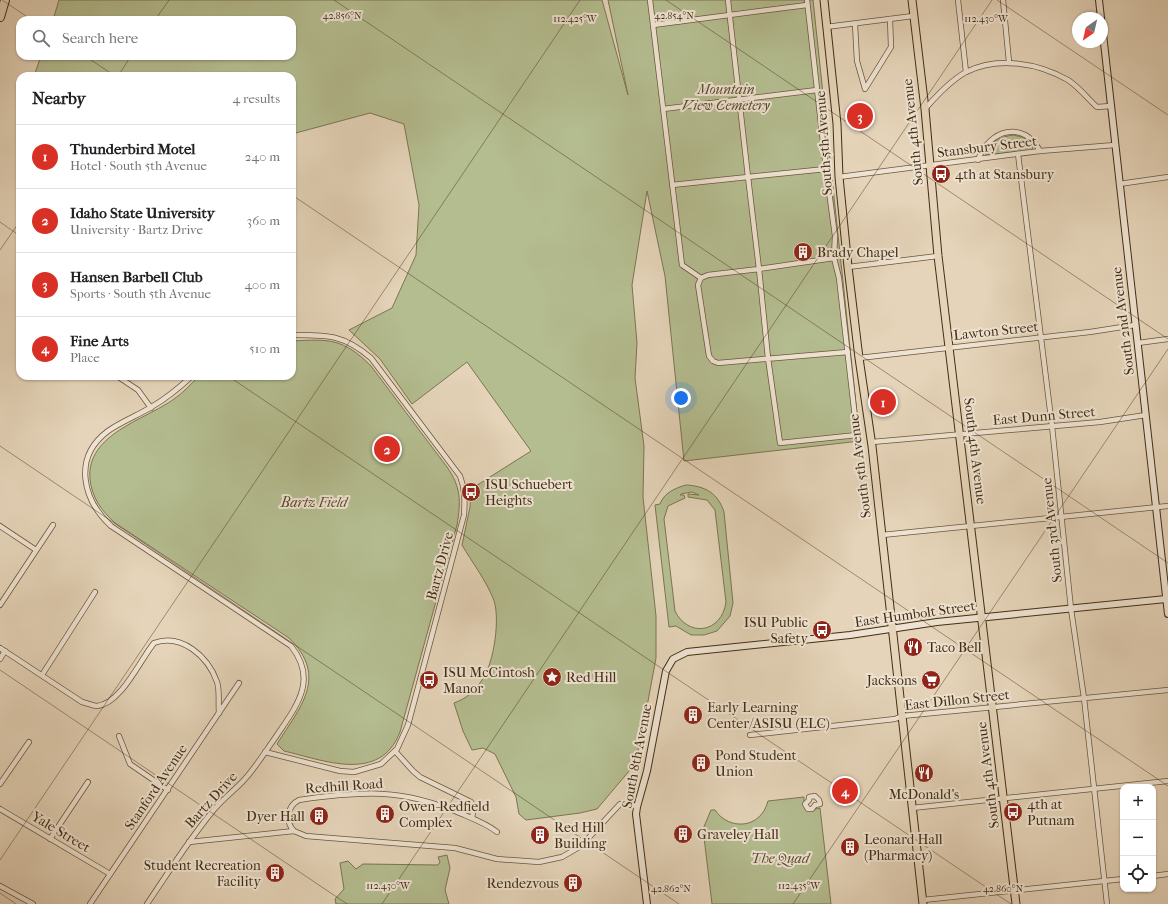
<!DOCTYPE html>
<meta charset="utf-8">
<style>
:root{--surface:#fff;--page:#f2f2f2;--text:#202124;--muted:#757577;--line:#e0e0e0;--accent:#d93025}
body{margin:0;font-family:"IM FELL French Canon",serif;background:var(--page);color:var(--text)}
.controls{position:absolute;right:12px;bottom:12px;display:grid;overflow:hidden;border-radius:8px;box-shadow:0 1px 3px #0004}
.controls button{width:36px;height:36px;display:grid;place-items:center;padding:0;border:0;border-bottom:1px solid var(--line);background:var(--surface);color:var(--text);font:20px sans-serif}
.compass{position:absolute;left:1072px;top:12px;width:36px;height:36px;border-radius:50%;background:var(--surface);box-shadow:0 1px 3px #0004;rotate:214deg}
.you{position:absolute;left:681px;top:398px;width:14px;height:14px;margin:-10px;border:3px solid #fff;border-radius:50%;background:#1a73e8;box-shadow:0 0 0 6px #1a73e833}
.badge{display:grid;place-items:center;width:26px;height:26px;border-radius:50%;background:var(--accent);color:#fff;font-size:13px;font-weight:700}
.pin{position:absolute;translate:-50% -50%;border:2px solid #fff;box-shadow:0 1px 4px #0006}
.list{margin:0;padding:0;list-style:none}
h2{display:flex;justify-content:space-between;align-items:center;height:52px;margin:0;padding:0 16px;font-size:17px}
h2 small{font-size:13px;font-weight:400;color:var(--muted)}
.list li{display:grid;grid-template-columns:26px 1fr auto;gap:12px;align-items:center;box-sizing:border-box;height:64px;padding:0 16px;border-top:1px solid var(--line)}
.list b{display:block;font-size:15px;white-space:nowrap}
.list p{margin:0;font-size:13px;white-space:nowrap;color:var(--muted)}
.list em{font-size:13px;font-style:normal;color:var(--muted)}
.icon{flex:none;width:22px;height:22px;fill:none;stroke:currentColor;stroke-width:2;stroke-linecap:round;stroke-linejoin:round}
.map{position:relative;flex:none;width:1168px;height:904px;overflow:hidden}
.search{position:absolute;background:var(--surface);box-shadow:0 1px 3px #0004;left:16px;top:16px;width:280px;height:44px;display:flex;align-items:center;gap:10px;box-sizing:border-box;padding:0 14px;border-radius:12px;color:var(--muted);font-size:15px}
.panel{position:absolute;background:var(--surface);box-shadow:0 1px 3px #0004;left:16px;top:72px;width:280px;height:308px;border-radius:12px}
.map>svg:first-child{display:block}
.green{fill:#b4bd90;stroke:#7c7552;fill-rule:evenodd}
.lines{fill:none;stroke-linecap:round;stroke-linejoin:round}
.street-casing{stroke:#6c573c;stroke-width:6}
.secondary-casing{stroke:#442d13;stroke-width:8}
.primary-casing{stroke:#442d13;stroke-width:9}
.highway-casing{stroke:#442d13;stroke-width:10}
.street{stroke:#eee3d2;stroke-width:4.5}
.secondary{stroke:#eee3d2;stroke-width:6}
.primary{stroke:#e5d4b9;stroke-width:7}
.highway{stroke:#e5d4b9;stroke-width:8}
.ticks{fill:none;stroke:#442d13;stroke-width:1;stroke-opacity:0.45}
.labels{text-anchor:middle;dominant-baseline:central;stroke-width:4;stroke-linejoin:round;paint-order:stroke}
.park-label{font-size:14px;font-style:italic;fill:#5a4a2c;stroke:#eee3d2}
.street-label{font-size:14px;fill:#442d13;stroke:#eee3d2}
.poi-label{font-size:14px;fill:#442d13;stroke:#eee3d2;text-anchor:start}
.ticks-label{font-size:10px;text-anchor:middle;fill:#442d13;stroke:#eee3d2;stroke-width:4;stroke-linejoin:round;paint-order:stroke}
</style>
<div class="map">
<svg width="1168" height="904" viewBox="0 0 1168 904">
<rect width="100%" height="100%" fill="#e5d4b9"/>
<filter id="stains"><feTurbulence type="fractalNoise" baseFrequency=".005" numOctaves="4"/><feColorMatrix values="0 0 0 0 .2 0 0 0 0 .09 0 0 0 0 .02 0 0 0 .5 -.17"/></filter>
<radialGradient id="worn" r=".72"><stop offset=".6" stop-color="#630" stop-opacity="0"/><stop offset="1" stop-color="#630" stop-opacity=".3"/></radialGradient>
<g class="green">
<path d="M 59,0 L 602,0 L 628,95 L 608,0 L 813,0 L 860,441 L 684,461 L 665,276 L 647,191 L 632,285 L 637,343 L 635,378 L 644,446 L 643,497 L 656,616 L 656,658 L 643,728 L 635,764 L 597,809 L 580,813 L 526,820 L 519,814 L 516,797 L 495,754 L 483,748 L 472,750 L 463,731 L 454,703 C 466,699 475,691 482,680 C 494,664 501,616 493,598 C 485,579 472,562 462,545 L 470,507 L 471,489 L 531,451 L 467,362 L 412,404 L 380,359 L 349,330 L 392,308 L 416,255 L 419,205 L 404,124 L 370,113 L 292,134 L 292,76 L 34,76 L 41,56 L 292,56 L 292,20 L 53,20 Z"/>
<path d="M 1013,135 L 1022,137 L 1032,143 L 1033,150 L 986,155 L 985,153 C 991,141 1000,137 1013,135 Z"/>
<path d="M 292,341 C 329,339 343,338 371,366 L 447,467 C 461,487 461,501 457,525 L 400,732 C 380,784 323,760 284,751 L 277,744 C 300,707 329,677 289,638 L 115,523 C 101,510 92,498 90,479 C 86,434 145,420 174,399 C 183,393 191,384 199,376 L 292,376 Z"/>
<path d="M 686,485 C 705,486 718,493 724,512 L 733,603 L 730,616 L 717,631 L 704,635 L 691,635 L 676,626 L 669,627 L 655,505 L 660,504 C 664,493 675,488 686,485 ZM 692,492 L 699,495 L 688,494 L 688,497 L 707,500 L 715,510 L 726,602 C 722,633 688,638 675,611 L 664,519 L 668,506 L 685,498 L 684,495 L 680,495 L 681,494 Z"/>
<path d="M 804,797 L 804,806 L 807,811 L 820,808 L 831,904 L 712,904 L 703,829 L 711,810 L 715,810 C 729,831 761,829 768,801 Z"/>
<path d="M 447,855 L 450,868 L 445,890 L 449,904 L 336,904 L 335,899 L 344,889 L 340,863 L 348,861 L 356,869 L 363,864 L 438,865 L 440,862 L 438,857 Z"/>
</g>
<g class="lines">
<g class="street-casing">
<g id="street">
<path d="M 650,0 L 682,265 L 701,278"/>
<path d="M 807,0 L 826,169"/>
<path d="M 958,0 L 966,72"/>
<path d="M 1003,0 L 1009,62"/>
<path d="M 855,24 L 857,61 L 865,89 L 891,47 L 890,19"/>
<path d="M 653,25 L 807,5"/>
<path d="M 826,27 L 913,16"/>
<path d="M 663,109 L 817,90"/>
<path d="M 925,109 C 937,95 950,81 966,72 C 998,56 1038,63 1068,80 C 1079,87 1088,99 1097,107 L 1111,106"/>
<path d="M 1018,154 L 1052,426 L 1071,609 L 1084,698 L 1107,904"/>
<path d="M 978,160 C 989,129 1024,120 1040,151"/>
<path d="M 839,177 L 1040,151 L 1115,145"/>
<path d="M 1119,184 L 1168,177"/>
<path d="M 672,185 L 748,177 L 728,0"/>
<path d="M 834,258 L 759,269 L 748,177 L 826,169 L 835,236 L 834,258 L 839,278 L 857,435 L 780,443 L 768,358 L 759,269 L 708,275 L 701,278 L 698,285 L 709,356 L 713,361 L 718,363 L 848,352"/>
<path d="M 848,267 L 938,256"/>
<path d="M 1138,343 L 1168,339"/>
<path d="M 859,358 L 1090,332 L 1135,325"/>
<path d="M 117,376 L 138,390 L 151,408"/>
<path d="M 872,442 L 1100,422 L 1146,415"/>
<path d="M 0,526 L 36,550"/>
<path d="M 882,535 L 1168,506"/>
<path d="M 0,605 L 53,525"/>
<path d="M 0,648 L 82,702 C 87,703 93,706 97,706 C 121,704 140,660 154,643 C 181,633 208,656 217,682 C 220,690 218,703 219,713"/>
<path d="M 0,659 L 5,651"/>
<path d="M 42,675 L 95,592"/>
<path d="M 750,735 L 895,719 L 902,716 L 1168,690"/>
<path d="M 119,736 L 130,764 L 168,790"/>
<path d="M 395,751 L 413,771 L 420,777 L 471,802 L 474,807 L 472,818"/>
<path d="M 265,752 L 340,771 L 354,772 L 381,764 L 397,749 L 408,725 L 464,515 C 465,500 465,489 460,476 L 371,358 C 343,334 327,335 292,335"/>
<path d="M 0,784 L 29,742"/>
<path d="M 815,796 L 819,800 L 820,804 L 815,805 L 812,809 L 808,809 L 805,804 L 809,800 L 809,797 Z"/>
<path d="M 912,808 L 1168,781"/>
<path d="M 0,809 L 110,874"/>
<path d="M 294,831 C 285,822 287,806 299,800 C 362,791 402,788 462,814 C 474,819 487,824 497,832"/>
<path d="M 50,839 L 88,782"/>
<path d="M 189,842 L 294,831 L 306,836 L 455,848 L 497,859 L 539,862 L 562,857 L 581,846 L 620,804 L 631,804 L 637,807"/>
<path d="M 1153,876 L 1168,874"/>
<path d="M 0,886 L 33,904"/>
<path d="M 923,900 L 1123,879"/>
<path d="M 90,904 L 239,683"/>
<path d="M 147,904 C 168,873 188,841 212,812 C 221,800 234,791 244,780 C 256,767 265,752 275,738 C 295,708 319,681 291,646 L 111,526 C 83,500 72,458 108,431 C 122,421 139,415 153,406 C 167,398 180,387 192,376"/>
</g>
</g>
<g class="secondary-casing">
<g id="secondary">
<path d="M 1099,0 L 1101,18"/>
<path d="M 1102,25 L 1168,614"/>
<path d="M 647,904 L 636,814 L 637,807 L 647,771 L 666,671 L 673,659 L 687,652 L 850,635 L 937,622 L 1166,599"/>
</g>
</g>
<g class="primary-casing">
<g id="primary">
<path d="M 824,0 L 837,124 L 839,177 L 848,267 L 859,358 L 872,446 L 923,904"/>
<path d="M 912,0 L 925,109 L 938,256 L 1016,904"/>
</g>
</g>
<g class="highway-casing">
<path id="highway" d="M 0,17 L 5,0"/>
</g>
<use href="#street" class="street"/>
<use href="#secondary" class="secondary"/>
<use href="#primary" class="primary"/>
<use href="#highway" class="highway"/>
</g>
<path class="ticks" d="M 2,0 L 32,20M 334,0 L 1168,563M 666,0 L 1168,339M 997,0 L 1168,115M 155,20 L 169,0M 85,56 L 115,76M 118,76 L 131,56M 292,195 L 1168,786M 0,222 L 20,236M 0,250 L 20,221M 228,376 L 1011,904M 0,446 L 679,904M 0,670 L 347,904M 0,860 L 580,0M 0,893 L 16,904M 382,904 L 992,0M 793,904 L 1168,349"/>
<defs>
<g id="bus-disc" transform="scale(1)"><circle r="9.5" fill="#8f2418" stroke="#eee3d2"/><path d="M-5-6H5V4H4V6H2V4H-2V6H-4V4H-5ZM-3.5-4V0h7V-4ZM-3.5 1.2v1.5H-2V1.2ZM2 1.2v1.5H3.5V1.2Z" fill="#fff"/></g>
<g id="building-disc" transform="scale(1)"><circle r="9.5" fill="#8f2418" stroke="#eee3d2"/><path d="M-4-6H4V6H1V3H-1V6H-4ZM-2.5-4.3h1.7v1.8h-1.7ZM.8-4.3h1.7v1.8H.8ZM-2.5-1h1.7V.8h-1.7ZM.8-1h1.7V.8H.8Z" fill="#fff"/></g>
<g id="restaurant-disc" transform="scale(1)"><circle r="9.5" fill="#8f2418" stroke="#eee3d2"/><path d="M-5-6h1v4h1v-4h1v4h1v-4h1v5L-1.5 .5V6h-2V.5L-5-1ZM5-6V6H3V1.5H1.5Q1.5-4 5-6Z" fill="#fff"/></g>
<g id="sight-disc" transform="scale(1)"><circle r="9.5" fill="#8f2418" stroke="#eee3d2"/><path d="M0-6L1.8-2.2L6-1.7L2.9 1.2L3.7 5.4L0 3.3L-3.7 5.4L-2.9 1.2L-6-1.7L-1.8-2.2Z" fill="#fff"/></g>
<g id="supermarket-disc" transform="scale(1)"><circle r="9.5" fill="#8f2418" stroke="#eee3d2"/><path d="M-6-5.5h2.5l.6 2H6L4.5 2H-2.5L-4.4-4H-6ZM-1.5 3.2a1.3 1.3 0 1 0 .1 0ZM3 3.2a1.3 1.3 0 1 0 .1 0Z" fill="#fff"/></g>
</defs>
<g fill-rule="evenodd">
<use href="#bus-disc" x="941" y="174"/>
<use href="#building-disc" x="803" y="252"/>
<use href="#bus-disc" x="471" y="492"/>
<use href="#bus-disc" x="822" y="630"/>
<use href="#restaurant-disc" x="913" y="647"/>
<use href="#sight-disc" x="552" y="677"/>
<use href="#bus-disc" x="429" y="680"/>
<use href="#supermarket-disc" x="931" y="680"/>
<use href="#building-disc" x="693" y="715"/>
<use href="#building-disc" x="701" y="763"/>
<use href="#restaurant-disc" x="924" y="773"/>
<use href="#bus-disc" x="1013" y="812"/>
<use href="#building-disc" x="385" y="814"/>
<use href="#building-disc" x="319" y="816"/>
<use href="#building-disc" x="683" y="834"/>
<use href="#building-disc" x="540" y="835"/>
<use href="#building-disc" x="850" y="847"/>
<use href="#building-disc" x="275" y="873"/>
<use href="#building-disc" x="573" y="883"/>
</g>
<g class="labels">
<g class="park-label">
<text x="726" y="89">Mountain<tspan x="726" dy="16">View Cemetery</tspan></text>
<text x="314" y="502">Bartz Field</text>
<text x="780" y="858">The Quad</text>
</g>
<g class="street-label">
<text transform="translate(913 132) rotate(-96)">South 4th Avenue</text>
<text transform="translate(824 143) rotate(-94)">South 5th Avenue</text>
<text transform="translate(987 147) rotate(-7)">Stansbury Street</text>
<text transform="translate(1123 321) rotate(-97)">South 2nd Avenue</text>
<text transform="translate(996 331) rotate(-6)">Lawton Street</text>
<text transform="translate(1044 416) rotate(-5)">East Dunn Street</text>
<text transform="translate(975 451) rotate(83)">South 4th Avenue</text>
<text transform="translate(860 466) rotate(-97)">South 5th Avenue</text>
<text transform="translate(1052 530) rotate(-96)">South 3rd Avenue</text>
<text transform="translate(440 566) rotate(-75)">Bartz Drive</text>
<text transform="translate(915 614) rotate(-8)">East Humbolt Street</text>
<text transform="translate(957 700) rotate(-6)">East Dillon Street</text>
<text transform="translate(637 756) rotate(-79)">South 8th Avenue</text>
<text transform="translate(988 775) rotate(-97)">South 4th Avenue</text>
<text transform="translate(344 786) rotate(-4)">Redhill Road</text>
<text transform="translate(156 787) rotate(-56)">Stanford Avenue</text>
<text transform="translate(211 800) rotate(-48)">Bartz Drive</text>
<text transform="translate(61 832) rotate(31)">Yale Street</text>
</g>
<g class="poi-label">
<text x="955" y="174">4th at Stansbury</text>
<text x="817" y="252">Brady Chapel</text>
<text x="485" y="484">ISU Schuebert<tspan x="485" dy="16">Heights</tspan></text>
<text x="808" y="622" text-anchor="end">ISU Public<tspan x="808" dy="16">Safety</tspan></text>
<text x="927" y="647">Taco Bell</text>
<text x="443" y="672">ISU McCintosh<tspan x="443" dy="16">Manor</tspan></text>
<text x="566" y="677">Red Hill</text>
<text x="917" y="680" text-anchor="end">Jacksons</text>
<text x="707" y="707">Early Learning<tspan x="707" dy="16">Center/ASISU (ELC)</tspan></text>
<text x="715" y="755">Pond Student<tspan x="715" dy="16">Union</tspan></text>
<text x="924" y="794" text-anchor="middle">McDonald's</text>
<text x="1027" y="804">4th at<tspan x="1027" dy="16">Putnam</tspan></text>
<text x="399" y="806">Owen-Redfield<tspan x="399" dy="16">Complex</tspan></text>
<text x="305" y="816" text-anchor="end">Dyer Hall</text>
<text x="554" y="827">Red Hill<tspan x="554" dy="16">Building</tspan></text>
<text x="697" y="834">Graveley Hall</text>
<text x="864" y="839">Leonard Hall<tspan x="864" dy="16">(Pharmacy)</tspan></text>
<text x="261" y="865" text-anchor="end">Student Recreation<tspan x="261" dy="16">Facility</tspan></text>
<text x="559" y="883" text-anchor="end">Rendezvous</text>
</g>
</g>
<g class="ticks-label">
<text x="342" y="19">42.856°N</text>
<text x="674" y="19">42.854°N</text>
<text x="575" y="22">112.425°W</text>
<text x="986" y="22">112.430°W</text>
<text x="388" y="889">112.430°W</text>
<text x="799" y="889">112.435°W</text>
<text x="671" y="892">42.862°N</text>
<text x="1003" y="892">42.860°N</text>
</g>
<rect width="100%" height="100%" filter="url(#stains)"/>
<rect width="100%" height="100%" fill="url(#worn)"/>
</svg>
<div class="controls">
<button>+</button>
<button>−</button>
<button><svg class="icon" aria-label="locate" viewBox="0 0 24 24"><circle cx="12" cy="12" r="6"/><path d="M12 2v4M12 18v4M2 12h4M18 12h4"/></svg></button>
</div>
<svg class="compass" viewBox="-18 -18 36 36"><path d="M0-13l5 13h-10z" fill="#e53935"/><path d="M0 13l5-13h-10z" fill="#757577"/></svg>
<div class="you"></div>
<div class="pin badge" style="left:883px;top:402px">1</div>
<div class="pin badge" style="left:387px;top:449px">2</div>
<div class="pin badge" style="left:860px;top:116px">3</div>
<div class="pin badge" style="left:845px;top:791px">4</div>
<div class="search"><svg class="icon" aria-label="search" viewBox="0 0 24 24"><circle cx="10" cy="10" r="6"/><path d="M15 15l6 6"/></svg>Search here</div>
<section class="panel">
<h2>Nearby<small>4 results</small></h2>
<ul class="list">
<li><span class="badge">1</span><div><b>Thunderbird Motel</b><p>Hotel · South 5th Avenue</p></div><em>240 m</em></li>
<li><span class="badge">2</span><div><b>Idaho State University</b><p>University · Bartz Drive</p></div><em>360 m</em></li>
<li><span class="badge">3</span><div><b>Hansen Barbell Club</b><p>Sports · South 5th Avenue</p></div><em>400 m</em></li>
<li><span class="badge">4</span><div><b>Fine Arts</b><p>Place</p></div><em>510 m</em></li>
</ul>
</section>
</div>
